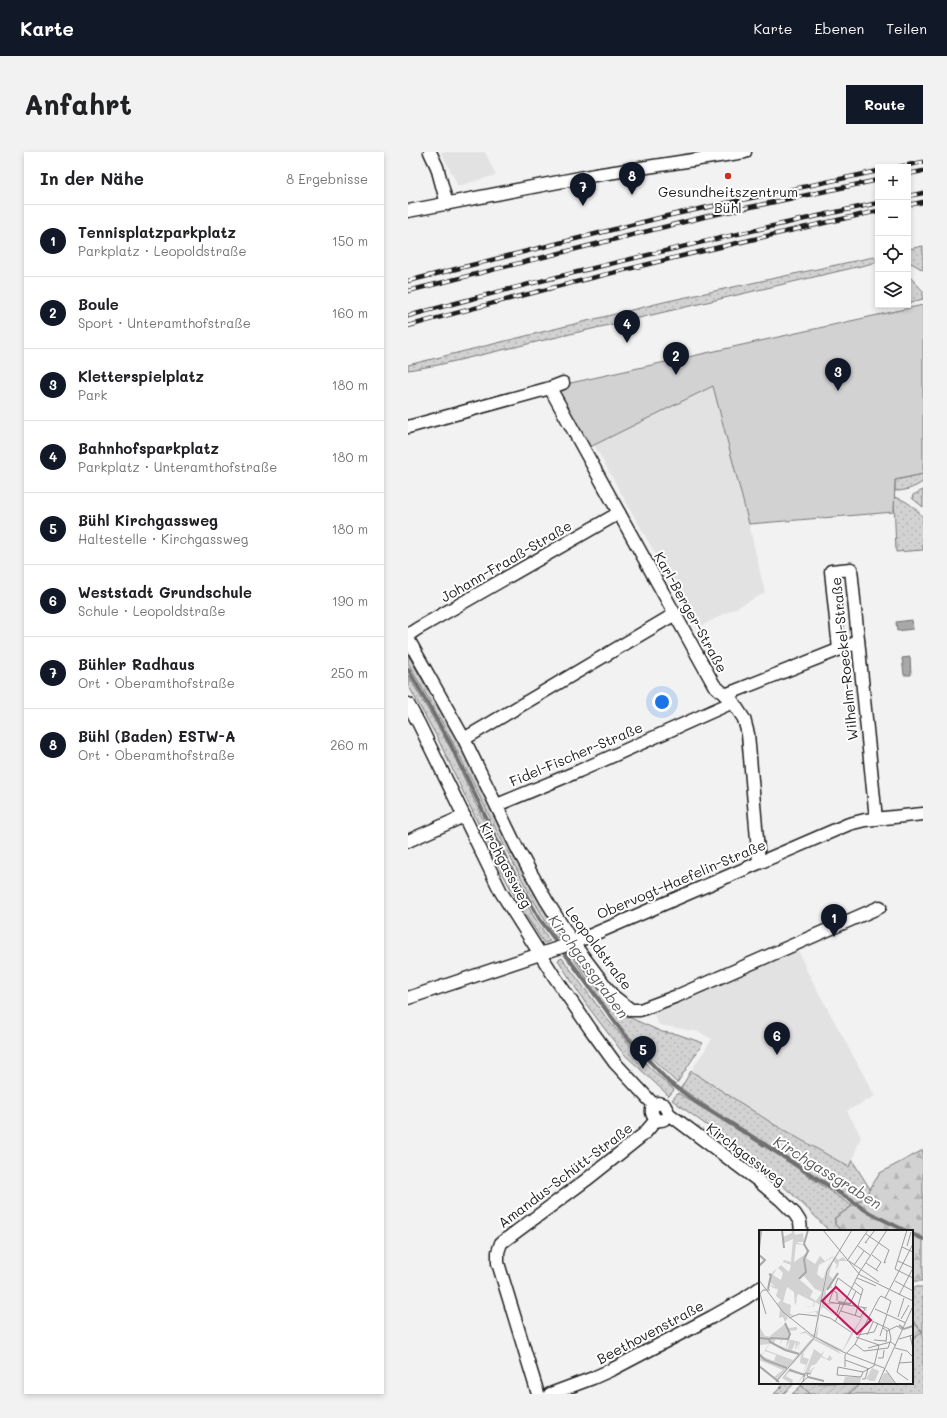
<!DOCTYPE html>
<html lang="de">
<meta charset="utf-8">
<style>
:root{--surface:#fff;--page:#f2f2f2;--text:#202124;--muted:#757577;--line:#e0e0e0;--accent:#111827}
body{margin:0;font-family:Mali,sans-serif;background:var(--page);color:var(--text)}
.controls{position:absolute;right:12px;top:12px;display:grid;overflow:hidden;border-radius:0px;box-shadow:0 2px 6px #0003}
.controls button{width:36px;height:36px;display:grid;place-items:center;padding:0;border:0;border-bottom:1px solid var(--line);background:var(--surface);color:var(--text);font:20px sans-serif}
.you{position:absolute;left:254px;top:550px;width:14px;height:14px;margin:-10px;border:3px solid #fff;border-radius:50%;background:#1a73e8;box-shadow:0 0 0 6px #1a73e833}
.badge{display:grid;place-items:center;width:26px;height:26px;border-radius:50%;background:var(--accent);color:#fff;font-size:13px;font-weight:700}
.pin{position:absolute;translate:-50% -33px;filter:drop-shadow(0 1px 2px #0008)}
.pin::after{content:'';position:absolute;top:21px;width:14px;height:12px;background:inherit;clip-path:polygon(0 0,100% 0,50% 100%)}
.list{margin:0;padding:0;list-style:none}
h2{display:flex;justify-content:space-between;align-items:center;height:52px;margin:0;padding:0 16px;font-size:17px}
h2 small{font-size:13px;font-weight:400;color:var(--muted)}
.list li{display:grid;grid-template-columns:26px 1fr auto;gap:12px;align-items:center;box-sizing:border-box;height:72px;padding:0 16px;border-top:1px solid var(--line)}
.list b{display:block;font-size:15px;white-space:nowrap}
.list p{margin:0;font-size:13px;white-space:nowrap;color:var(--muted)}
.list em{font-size:13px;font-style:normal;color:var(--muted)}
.icon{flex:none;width:22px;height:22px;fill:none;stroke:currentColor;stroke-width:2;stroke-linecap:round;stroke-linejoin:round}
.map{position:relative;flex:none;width:515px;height:1242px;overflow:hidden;border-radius:0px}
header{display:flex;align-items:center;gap:24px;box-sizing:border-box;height:56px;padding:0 20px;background:var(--accent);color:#fff}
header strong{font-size:19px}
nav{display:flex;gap:22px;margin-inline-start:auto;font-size:14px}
.intro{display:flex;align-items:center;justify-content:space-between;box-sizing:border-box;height:96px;padding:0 24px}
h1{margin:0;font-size:28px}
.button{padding:10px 18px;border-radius:0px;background:var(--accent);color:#fff;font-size:14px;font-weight:700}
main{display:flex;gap:24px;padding:0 24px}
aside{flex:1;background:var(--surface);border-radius:0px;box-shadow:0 2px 6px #0003}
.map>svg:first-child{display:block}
.built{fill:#e2e2e2}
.grass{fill:url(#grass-dots);stroke:#777}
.forest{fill:url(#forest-firs);stroke:#777}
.park{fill:#d2d2d2;stroke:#777}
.garden{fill:url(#garden-furrows);stroke:#777}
.water{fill:#a8a8a8;stroke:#707070}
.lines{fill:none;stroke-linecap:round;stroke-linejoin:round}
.stream{stroke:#707070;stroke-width:4}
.street-casing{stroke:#1c1c1c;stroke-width:15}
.street{stroke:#fff;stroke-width:12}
.rail-casing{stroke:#1c1c1c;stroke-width:4.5}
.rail{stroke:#fff;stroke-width:3;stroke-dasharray:9;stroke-linecap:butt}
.poi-dot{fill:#c8321e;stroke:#fff;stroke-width:1.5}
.labels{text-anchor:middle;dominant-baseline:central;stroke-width:4;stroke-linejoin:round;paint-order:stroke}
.poi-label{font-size:14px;fill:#1c1c1c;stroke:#fff}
.street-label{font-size:14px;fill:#1c1c1c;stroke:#fff}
.water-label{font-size:15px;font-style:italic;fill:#5b5b5b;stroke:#fff}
.inset-river{fill:none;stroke:#a8a8a8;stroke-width:2}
.inset-road{fill:none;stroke:#9c9c9c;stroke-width:1}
.view{fill:#c2185b;fill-opacity:0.15;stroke:#c2185b;stroke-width:2}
.inset-edge{fill:none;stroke:#1c1c1c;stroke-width:2}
</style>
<header>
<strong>Karte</strong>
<nav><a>Karte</a><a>Ebenen</a><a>Teilen</a></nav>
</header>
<div class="intro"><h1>Anfahrt</h1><a class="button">Route</a></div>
<main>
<aside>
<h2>In der Nähe<small>8 Ergebnisse</small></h2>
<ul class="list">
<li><span class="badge">1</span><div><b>Tennisplatzparkplatz</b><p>Parkplatz · Leopoldstraße</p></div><em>150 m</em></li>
<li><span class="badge">2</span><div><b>Boule</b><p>Sport · Unteramthofstraße</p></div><em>160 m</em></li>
<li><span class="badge">3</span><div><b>Kletterspielplatz</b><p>Park</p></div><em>180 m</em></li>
<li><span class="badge">4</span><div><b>Bahnhofsparkplatz</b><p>Parkplatz · Unteramthofstraße</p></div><em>180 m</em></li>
<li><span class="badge">5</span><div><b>Bühl Kirchgassweg</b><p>Haltestelle · Kirchgassweg</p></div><em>180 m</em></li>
<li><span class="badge">6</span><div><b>Weststadt Grundschule</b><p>Schule · Leopoldstraße</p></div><em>190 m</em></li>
<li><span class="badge">7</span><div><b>Bühler Radhaus</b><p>Ort · Oberamthofstraße</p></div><em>250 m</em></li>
<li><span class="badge">8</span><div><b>Bühl (Baden) ESTW-A</b><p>Ort · Oberamthofstraße</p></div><em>260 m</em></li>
</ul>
</aside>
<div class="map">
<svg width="515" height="1242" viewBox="0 0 515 1242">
<defs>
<pattern id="grass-dots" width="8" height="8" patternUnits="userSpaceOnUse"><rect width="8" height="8" fill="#d2d2d2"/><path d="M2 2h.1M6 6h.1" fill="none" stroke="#b4b4b4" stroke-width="1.8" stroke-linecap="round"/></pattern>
<pattern id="forest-firs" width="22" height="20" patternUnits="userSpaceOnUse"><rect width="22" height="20" fill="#d2d2d2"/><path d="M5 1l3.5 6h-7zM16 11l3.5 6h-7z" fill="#b4b4b4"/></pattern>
<pattern id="garden-furrows" width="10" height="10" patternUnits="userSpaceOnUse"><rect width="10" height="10" fill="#d2d2d2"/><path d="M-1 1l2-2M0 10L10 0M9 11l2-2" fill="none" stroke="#b4b4b4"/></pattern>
</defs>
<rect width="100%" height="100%" fill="#f2f2f2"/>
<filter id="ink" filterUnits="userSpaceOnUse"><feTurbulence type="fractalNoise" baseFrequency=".025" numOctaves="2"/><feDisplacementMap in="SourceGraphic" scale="8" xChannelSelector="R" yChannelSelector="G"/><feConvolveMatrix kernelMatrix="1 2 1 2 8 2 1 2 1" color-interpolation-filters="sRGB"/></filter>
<g filter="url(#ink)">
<g class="built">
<path d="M 33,0 L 77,0 L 88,23 L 50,34 Z"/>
<path d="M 305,233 L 341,372 L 357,441 L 289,476 L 186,293 Z"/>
<path d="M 389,795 L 399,819 L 467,944 L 439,959 L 453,984 L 442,1015 L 367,973 L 283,919 L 304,887 L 291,880 L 251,873 L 244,859 Z"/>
</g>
<g class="grass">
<path d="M 515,94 L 515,118 L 505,112 L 500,110 L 500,97 Z"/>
<path d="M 470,104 L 470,110 L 30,213 L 0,218 L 0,213 L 260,149 Z"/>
<path d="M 500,123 L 515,139 L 515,147 L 500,151 Z"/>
<path d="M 515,322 L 515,330 C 505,336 498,339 487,339 L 487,328 Z"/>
<path d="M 515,338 L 515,355 L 504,346 L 505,343 Z"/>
<path d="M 486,345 C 499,348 507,356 515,365 L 515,398 L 488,400 Z"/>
<path d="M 0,503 L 51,590 L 105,703 L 153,784 L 148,786 C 109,724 79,658 46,593 C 32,565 15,538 0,511 Z"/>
<path d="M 0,523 L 43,597 L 83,685 L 103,724 L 126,765 L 142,789 L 136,791 L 113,756 L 90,713 L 29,585 L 0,533 Z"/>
<path d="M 165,802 L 206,855 L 216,863 L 254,880 L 269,882 L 295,891 L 269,931 L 219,882 L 202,861 L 163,803 Z"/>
<path d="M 154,806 L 200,868 L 242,916 L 266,938 L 261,944 L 215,901 L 178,852 L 150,808 Z"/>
<path d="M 283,919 L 367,973 L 441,1015 L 444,1008 L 462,1037 L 456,1046 L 449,1050 L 297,953 L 273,936 Z"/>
<path d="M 270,941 L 373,1005 L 444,1054 L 427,1066 L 427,1072 L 433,1079 L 421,1079 C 375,1028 319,988 264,948 Z"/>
<path d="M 504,1135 L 515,1135 L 515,1242 L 440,1242 L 453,1231 L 504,1231 L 504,1188 L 514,1179 L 504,1168 Z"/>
<path d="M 377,1231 L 387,1231 L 375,1242 L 366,1242 Z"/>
<path d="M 393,1233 L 402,1242 L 384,1242 L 393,1234 Z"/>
</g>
<path class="forest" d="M 515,998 L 515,1129 L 504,1129 L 504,1079 L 433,1079 L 427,1072 L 427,1066 L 456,1046 L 472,1021 Z"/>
<path class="park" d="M 515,153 L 515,322 L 487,328 L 486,360 L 341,372 L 305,234 L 180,296 L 152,244 L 152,239 L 158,232 Z"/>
<g class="garden">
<path d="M 504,1168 L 514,1180 L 504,1188 Z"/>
<path d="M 396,1231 L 453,1231 L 440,1242 L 402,1242 L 393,1233 Z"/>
</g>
<g class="water">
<path d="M 504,468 L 505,477 L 489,479 L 488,470 Z"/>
<path d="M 502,505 L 503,523 L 496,523 L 494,506 Z"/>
</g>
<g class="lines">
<g class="stream">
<path d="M 0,517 L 42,591 L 99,709 L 131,766 L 215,881 L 261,930 L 288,950 L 356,992 L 462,1061 L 498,1079"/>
<path d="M 504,1082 L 515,1087"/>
</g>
<g class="street-casing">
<g id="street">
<path d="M 22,0 L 29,15 L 39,52"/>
<path d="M 0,59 L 187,23 L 337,0"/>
<path d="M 142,236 L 301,524 L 306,533 L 325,550 L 336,567 L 340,582 L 351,710"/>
<path d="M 0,275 L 142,236 L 155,231"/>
<path d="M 0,483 L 9,477 L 211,361"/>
<path d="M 0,487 L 56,587 L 110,698 L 138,748 L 165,791 L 205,844 L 223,858 L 232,858 L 269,844 L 472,755"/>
<path d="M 431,497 L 423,419 L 443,417 L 468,667"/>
<path d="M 317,543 L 450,490"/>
<path d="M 0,552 L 11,572 L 93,740 L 146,824 L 183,878 L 207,911 L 246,953"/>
<path d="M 56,587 L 267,462"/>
<path d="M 89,653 L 171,619 L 325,550"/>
<path d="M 0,689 L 56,664"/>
<path d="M 0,846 L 165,791 L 441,672 L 457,668 L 515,662"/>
<path d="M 261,962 C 258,968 254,969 248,968 C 243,962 241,955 250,951 L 256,953 L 261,962 L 348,1027 L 373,1048 L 387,1062 L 392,1070 L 393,1079"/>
<path d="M 130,1242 L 90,1111 L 90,1100 L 93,1091 L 178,1028 L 236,982 L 248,968"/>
<path d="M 142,1242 L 185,1226 L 205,1217 L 304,1165 L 336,1147 L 352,1136"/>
</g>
</g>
<use href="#street" class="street"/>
<g class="rail-casing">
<g id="rail">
<path d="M 490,15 L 515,10"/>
<path d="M 500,22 L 515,19"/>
<path d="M 500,44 L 515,41"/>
<path d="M 500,53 L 515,50"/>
<path d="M 0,129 L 263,63 L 470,19"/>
<path d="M 0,139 L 300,64 L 470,28"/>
<path d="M 0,164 C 156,121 312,85 470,51"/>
<path d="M 0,174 C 156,131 312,94 470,59"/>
</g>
</g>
<use href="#rail" class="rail"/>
</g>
</g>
<circle class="poi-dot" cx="320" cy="24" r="4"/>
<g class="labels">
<g class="poi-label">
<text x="320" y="39">Gesundheitszentrum<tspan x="320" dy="16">Bühl</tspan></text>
</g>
<g class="street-label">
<text transform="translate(98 409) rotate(-30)">Johann-Fraaß-Straße</text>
<text transform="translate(283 460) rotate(61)">Karl-Berger-Straße</text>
<text transform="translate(436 507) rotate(-96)">Wilhelm-Roeckel-Straße</text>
<text transform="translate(168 602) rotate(-23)">Fidel-Fischer-Straße</text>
<text transform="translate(98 713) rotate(62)">Kirchgassweg</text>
<text transform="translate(273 727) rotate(-23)">Obervogt-Haefelin-Straße</text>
<text transform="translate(191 796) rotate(53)">Leopoldstraße</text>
<text transform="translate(338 1002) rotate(37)">Kirchgassweg</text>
<text transform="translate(157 1023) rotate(-37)">Amandus-Schütt-Straße</text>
<text transform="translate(242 1180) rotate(-28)">Beethovenstraße</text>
</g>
<g class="water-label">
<text transform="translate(181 814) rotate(54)">Kirchgassgraben</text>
<text transform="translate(420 1020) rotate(32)">Kirchgassgraben</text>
</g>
</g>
<g transform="translate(351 1078)">
<rect width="154" height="154" fill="#f2f2f2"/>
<path d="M 33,0 L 35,0 L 36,5 L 44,3 L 45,12 L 37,12 L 45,15 L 37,14 L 35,32 L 48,23 L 47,18 L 51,20 L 47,28 L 56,34 L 61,26 L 66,31 L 74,26 L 66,46 L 60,88 L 58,95 L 55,106 L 53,104 L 56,104 L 59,87 L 57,82 L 44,83 L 59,81 L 61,75 L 56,72 L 55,77 L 50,77 L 45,76 L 54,77 L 55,72 L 39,64 L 37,69 L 38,70 L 36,76 L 35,62 L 28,57 L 24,72 L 32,75 L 31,84 L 35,85 L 29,87 L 25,84 L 29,88 L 26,92 L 24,87 L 20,88 L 21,79 L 18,74 L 22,70 L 17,66 L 19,59 L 14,58 L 10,54 L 16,57 L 11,52 L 12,44 L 18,38 L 14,45 L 22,50 L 24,43 L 19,38 L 22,35 L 30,42 L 32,35 L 24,32 L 25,30 L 32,32 L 34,9 L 25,13 L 25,18 L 24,7 L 33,3 ZM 74,27 L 68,38 L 64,49 L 58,44 L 60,35 ZM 45,46 L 56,59 L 63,62 L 57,71 L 51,67 L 54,61 L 40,49 ZM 76,26 L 79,30 L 84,27 L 88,31 L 80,31 L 79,37 L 76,39 L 78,35 L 74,30 L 70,45 L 74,49 L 77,45 L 72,54 L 73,58 L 67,59 L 67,73 L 85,73 L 65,75 L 78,88 L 64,77 L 62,80 L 67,46 L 73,31 ZM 106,79 L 108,80 L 84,121 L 78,119 L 82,124 L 55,110 L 45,122 L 44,127 L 50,129 L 44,145 L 51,144 L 43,148 L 38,154 L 44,145 L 31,141 L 27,146 L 34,150 L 33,154 L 23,148 L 55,108 L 65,113 L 56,106 L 60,93 L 58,107 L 84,120 L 93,101 L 79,89 L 88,93 L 94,101 L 107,81 ZM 42,125 L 41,133 L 47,135 L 44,144 L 31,138 ZM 26,93 L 29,98 L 38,97 L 38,100 L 30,101 L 31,105 L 31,108 L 29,109 L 41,112 L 39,122 L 40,112 L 36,121 L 37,111 L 33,120 L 29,119 L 31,110 L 27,119 L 28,110 L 24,109 L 20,116 L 23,109 L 17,107 L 27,109 L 30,107 ZM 46,101 L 54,107 L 50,115 L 15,154 L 18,150 L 0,136 L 15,147 L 24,140 L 0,130 L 0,123 L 3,125 L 10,114 L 0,115 L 0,108 L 10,109 L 11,113 L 7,120 L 34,130 L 53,108 L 47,103 L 40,104 ZM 6,121 L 17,125 L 15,131 L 3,126 ZM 55,119 L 62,124 L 65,121 L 63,126 L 68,129 L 71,125 L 73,129 L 71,131 L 62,127 L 57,134 L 52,136 L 50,142 L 56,136 L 52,143 L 46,143 ZM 125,143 L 129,143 L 136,154 L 120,153 Z" fill="#d2d2d2" fill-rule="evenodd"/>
<path d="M 0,96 L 6,106 L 17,107 L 15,114 L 41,123 L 28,121 L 11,112 L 10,109 L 0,108 Z" fill="#d2d2d2"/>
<path d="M 113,138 L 120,141 L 116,151 L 112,151 L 107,149 ZM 86,147 L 102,147 L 101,154 L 84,154 Z" fill="#d2d2d2"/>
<path d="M 26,94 L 30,104 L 29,109 L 12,108 L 12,105 Z" fill="#d2d2d2"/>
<path class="inset-river" d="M 23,0 L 25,18M 0,19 L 2,1M 0,25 L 6,30 L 0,36M 40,49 L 47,42 L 45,29 L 49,21 L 45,14 L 49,0M 9,59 L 12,45 L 10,44M 68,60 L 79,43M 79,72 L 91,74M 140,95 L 145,99 L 154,96M 0,108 L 10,109 L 11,112 L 26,120 L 40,124M 11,108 L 29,109 L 31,104 L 26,93M 0,124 L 6,130 L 28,138M 0,136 L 20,152M 30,140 L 46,145M 49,147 L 65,151"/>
<path class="inset-road" d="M 64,0 L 101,45 L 154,71M 148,0 L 136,39 L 154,48M 107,4 L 130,20 L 125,33 L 127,32M 108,12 L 106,13 L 116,0M 99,16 L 112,26M 148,16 L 152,2M 143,17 L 154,22M 113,25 L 122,32 L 117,40M 88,31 L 109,0M 90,31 L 120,52M 139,31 L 154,38M 107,33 L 119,41M 95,35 L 105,21M 98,48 L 117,56M 0,50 L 24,82 L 54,106 L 84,122 L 125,138M 136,51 L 154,61M 95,52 L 104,59 L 96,86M 73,60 L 78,63 L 78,71M 102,65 L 79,48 L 70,72 L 108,78M 140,65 L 154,38M 120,68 L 122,66 L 132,71M 126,68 L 154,14M 91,74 L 97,61M 116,79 L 147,93M 82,81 L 101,87M 78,83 L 81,74 L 86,74M 128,83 L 132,71M 7,84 L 1,64 L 4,60 L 11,60M 61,85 L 71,88 L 92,102M 139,87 L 145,68M 30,88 L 40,84 L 58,86M 101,88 L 106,79 L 104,78M 109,89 L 130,99 L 132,109 L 129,118 L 105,121 L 96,114 L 120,68M 142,89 L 150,75M 76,92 L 100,43 L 128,0M 124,98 L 128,101 L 127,112M 128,101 L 138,96 L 144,100M 99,105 L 115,102 L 119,93M 108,105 L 114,92M 151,105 L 154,119M 121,106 L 128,84M 97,107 L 120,115 L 132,112 L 137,116M 140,109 L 154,105M 115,110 L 127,111M 136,118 L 148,121 L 154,127M 143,123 L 138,142 L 149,150M 119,128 L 124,128 L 125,120M 86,130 L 110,139M 140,133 L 154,132M 86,137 L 86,125 L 96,114M 126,138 L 154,76M 127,140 L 137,154M 104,142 L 102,147 L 78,145 L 79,137 L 104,142 L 115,136 L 120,115 L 109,118M 103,149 L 106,149 L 109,139M 17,152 L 55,108 L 68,41 L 93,0M 44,152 L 46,143 L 52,144M 41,154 L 49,147 L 48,144M 119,154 L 126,138 L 125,141"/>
<path class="view" d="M 77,57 L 112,90 L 98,104 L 63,71 Z"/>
<rect width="154" height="154" class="inset-edge"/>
</g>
</svg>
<div class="controls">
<button>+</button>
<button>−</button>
<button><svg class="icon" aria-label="locate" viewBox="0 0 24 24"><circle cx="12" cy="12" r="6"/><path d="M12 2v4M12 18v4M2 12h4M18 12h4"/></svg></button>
<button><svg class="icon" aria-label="layers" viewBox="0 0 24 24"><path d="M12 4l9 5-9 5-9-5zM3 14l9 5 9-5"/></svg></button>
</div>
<div class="you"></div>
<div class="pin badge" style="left:426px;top:785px">1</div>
<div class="pin badge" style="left:268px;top:223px">2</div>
<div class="pin badge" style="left:430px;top:239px">3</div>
<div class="pin badge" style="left:219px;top:191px">4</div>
<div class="pin badge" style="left:235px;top:917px">5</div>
<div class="pin badge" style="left:369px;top:903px">6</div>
<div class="pin badge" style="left:175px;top:54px">7</div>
<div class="pin badge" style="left:224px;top:43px">8</div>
</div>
</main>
